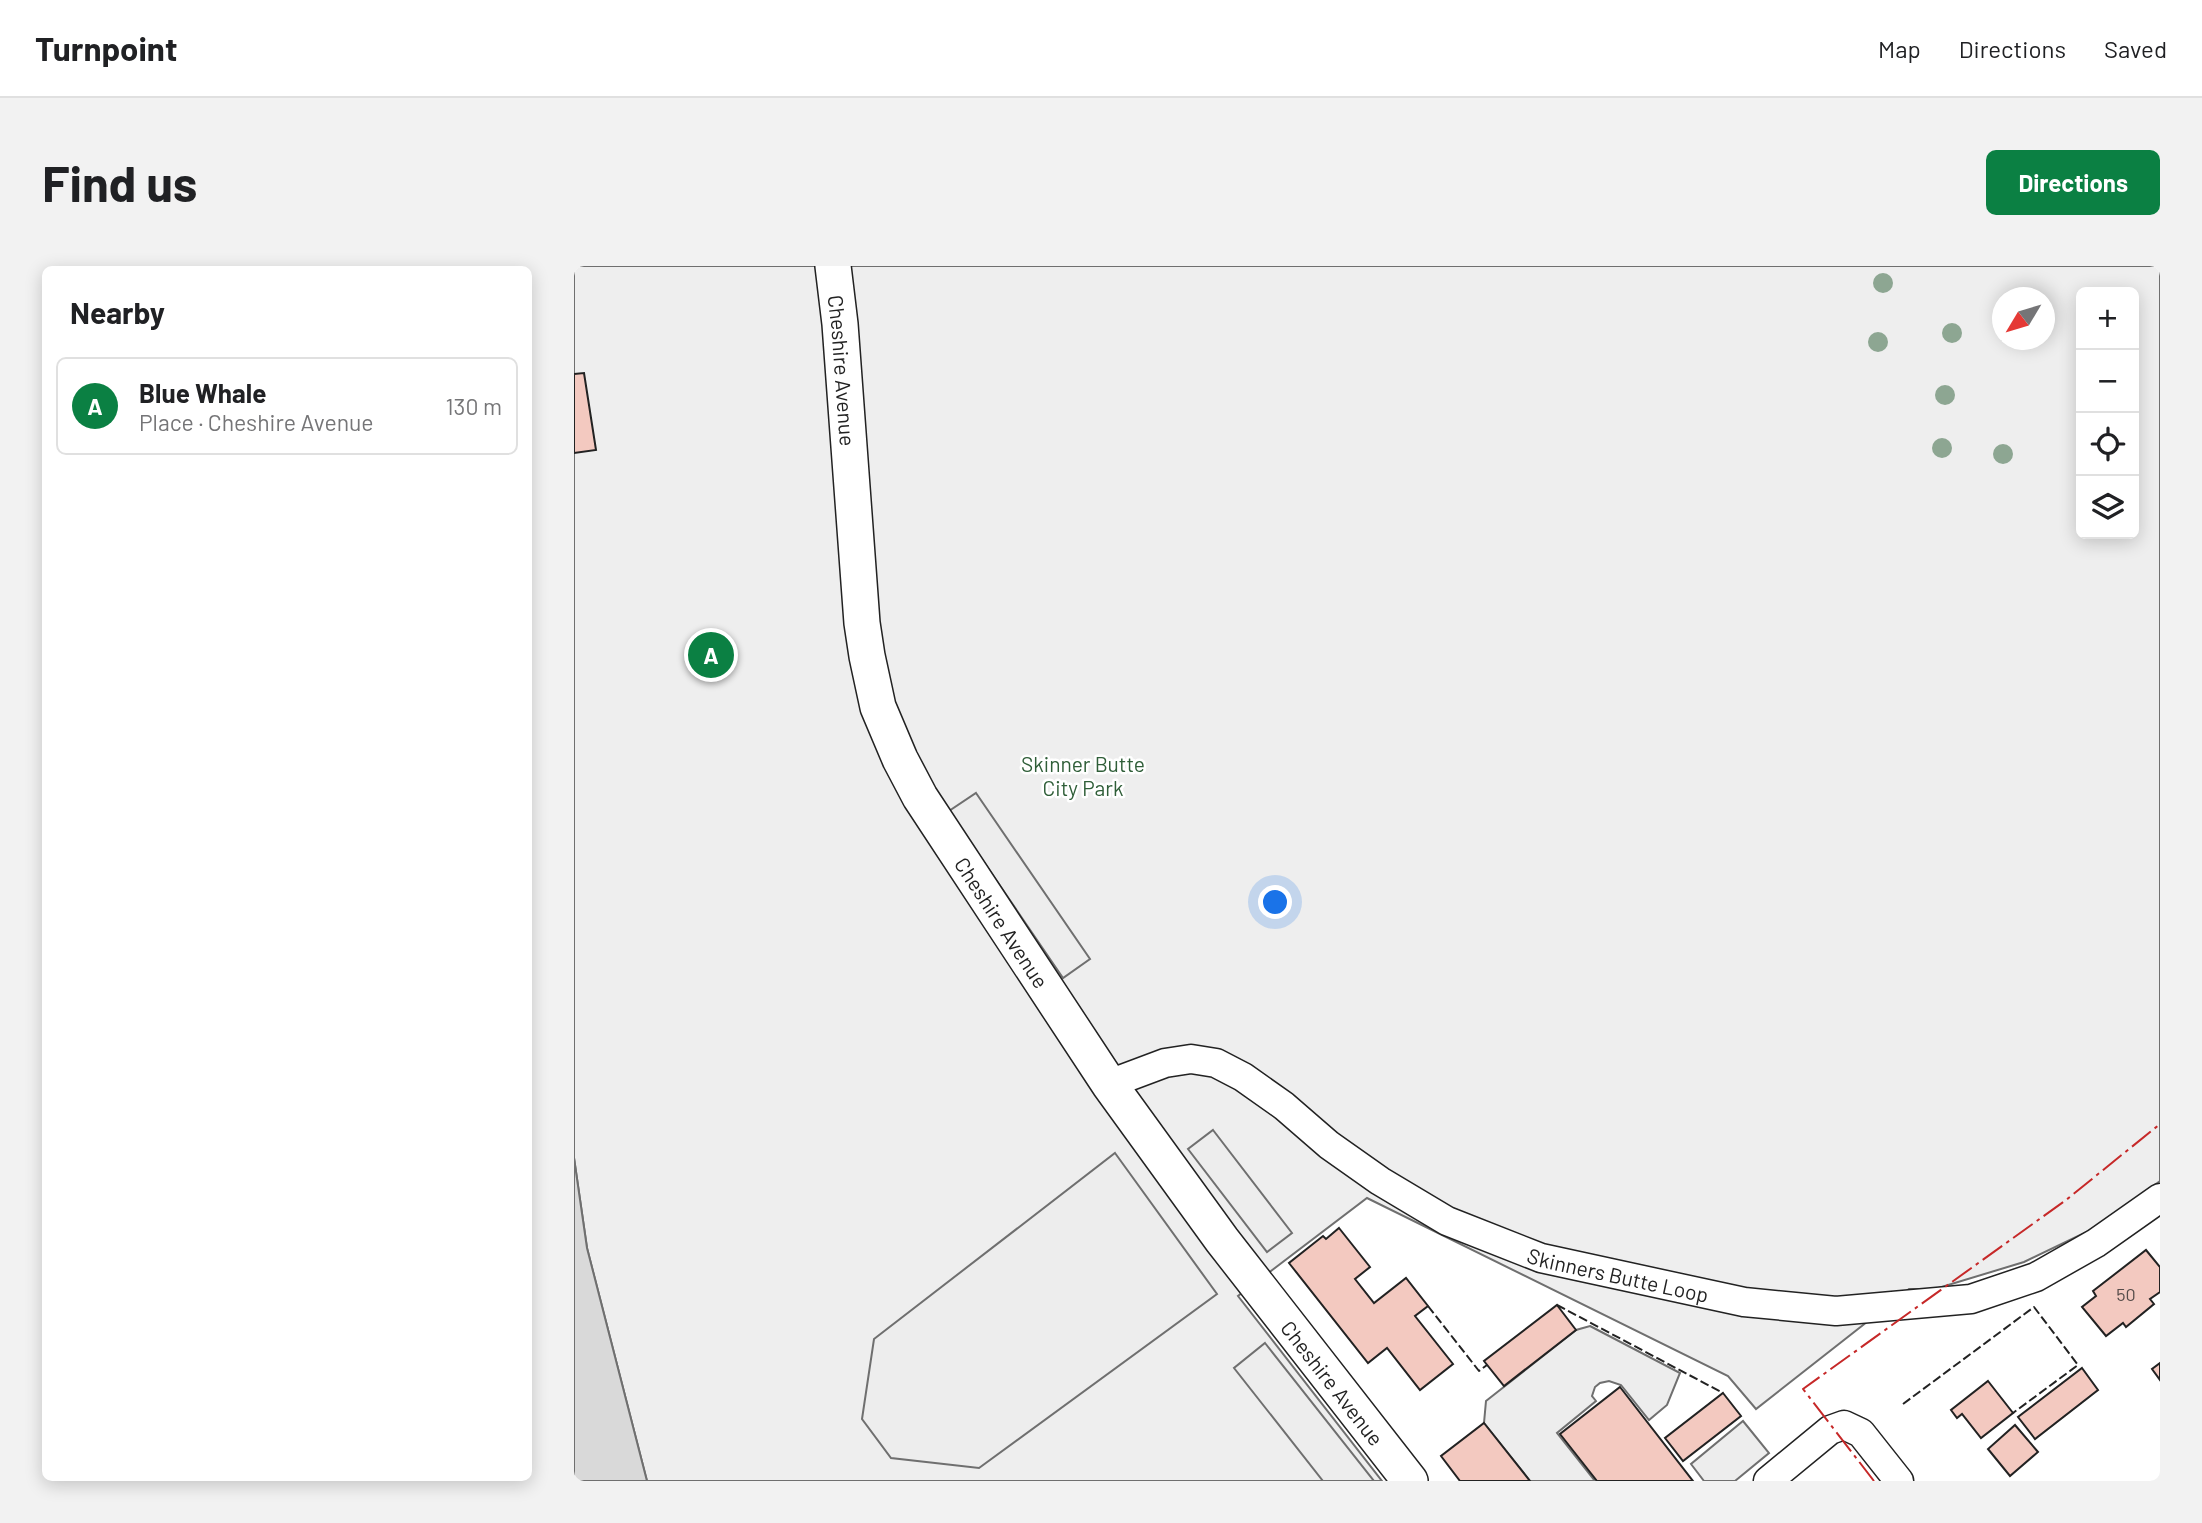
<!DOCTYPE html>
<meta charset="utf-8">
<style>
:root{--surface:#fff;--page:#f2f2f2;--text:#202124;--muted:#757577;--line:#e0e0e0;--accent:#0b8043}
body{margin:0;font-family:Barlow,sans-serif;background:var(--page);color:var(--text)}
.controls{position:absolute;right:21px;top:21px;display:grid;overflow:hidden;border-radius:10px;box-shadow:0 4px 18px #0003}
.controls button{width:63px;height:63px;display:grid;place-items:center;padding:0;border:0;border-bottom:2px solid var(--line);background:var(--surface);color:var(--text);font:35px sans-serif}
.compass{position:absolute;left:1418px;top:21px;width:63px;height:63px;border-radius:50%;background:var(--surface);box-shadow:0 4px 18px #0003;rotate:232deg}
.you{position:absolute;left:702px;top:637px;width:24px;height:24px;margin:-18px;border:5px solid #fff;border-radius:50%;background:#1a73e8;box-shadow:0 0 0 10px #1a73e833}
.badge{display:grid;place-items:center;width:46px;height:46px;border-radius:50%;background:var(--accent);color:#fff;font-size:23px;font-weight:700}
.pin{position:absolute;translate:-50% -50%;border:4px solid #fff;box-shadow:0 2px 7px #0006}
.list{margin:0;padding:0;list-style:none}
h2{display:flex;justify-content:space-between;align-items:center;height:91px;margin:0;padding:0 28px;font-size:30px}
h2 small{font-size:23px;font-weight:400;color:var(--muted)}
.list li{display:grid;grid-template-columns:46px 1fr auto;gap:21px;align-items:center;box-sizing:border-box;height:98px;margin:0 14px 14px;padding:0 14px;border:2px solid var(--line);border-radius:10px}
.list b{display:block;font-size:26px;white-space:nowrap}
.list p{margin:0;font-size:23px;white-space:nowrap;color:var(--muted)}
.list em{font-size:23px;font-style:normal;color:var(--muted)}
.icon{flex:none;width:38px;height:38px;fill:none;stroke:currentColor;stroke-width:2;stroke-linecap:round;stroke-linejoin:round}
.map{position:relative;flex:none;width:1586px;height:1215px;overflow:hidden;border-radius:10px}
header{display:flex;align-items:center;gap:42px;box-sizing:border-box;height:98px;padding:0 35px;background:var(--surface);border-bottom:2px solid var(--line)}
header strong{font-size:33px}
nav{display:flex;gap:38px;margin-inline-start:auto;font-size:24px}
.intro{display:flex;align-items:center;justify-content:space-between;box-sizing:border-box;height:168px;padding:0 42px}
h1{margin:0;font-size:49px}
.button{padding:18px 32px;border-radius:10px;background:var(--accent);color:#fff;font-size:24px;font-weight:700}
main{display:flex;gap:42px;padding:0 42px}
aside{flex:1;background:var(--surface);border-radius:10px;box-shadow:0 4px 18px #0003}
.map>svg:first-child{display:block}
.green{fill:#eee;stroke:#6f6f6f;stroke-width:2;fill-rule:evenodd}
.parking{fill:#ededed;stroke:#6f6f6f;stroke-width:2}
.water{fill:#d9d9d9;stroke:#6f6f6f;stroke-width:2}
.building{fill:#f3c9c0;stroke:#222;stroke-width:2}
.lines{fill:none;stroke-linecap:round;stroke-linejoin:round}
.minor-casing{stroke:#222;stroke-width:31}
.tertiary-casing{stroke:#222;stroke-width:38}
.minor{stroke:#fff;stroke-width:28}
.tertiary{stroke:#fff;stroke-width:35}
.fence{stroke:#222;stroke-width:2;stroke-dasharray:9 3.5;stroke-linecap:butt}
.power{stroke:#c62828;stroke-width:2;stroke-dasharray:24 5 3.5 5;stroke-linecap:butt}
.tree{fill:#8da692}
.labels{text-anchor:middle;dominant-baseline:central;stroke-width:5;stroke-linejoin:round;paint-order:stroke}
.number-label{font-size:18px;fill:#564c4a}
.street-label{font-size:21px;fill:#222;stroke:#fff}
.park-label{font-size:21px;fill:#2f5e38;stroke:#fff}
</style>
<header>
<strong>Turnpoint</strong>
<nav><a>Map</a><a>Directions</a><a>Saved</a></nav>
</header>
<div class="intro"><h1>Find us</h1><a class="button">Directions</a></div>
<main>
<aside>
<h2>Nearby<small></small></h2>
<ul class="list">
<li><span class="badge">A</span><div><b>Blue Whale</b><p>Place · Cheshire Avenue</p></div><em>130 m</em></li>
</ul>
</aside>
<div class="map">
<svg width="1586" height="1215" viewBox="0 0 1586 1215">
<rect width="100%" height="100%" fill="#fff"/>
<path class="green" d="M 0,0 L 1586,0 L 1586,915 L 1523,961 L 1450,996 L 1361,1023 L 1335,1023 L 1182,1143 L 1154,1110 L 793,932 L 664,1030 L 808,1215 L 73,1215 L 13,982 L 0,892 ZM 1507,26 L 1560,26 L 1560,268 L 1507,268 ZM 1428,32 L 1470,32 L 1470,74 L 1428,74 Z"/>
<g class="parking">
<path d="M 402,527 L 516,693 L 489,712 L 375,545 Z"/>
<path d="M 639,864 L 718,967 L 693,986 L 614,883 Z"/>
<path d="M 541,887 L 643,1028 L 405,1202 L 317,1192 L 288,1153 L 300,1073 Z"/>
<path d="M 1016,1060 L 1106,1107 L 1093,1139 L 1075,1154 L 1047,1119 L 1035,1115 L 1026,1117 L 1021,1121 L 1018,1130 L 1022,1135 L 983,1167 L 1021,1215 L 956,1215 L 910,1157 L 912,1135 L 1002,1064 Z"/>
<path d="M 691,1077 L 800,1215 L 749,1215 L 660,1102 Z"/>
<path d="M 1169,1155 L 1195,1187 L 1161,1215 L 1130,1215 L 1117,1198 Z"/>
</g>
<path class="water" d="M 0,892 L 13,982 L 73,1215 L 0,1215 Z"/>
<g class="building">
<path d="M 10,107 L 22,184 L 0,187 L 0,108 Z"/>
<path d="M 765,962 L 796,1001 L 781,1013 L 800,1037 L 832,1012 L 854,1040 L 841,1050 L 879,1098 L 846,1124 L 813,1082 L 794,1097 L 715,997 L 749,970 L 752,973 Z"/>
<path d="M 1572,984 L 1586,1001 L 1586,1026 L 1576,1033 L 1580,1038 L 1552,1061 L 1549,1057 L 1532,1070 L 1508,1041 L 1522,1030 L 1519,1025 Z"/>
<path d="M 983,1039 L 1002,1064 L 930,1120 L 910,1095 Z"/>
<path d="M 1586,1097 L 1586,1114 L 1578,1103 Z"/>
<path d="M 1508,1102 L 1524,1124 L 1461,1173 L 1444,1151 Z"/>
<path d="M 1414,1115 L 1439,1147 L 1407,1172 L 1388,1148 L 1383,1152 L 1377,1144 Z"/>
<path d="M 1046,1121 L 1119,1215 L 1023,1215 L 986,1168 Z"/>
<path d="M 1149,1127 L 1167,1150 L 1109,1195 L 1091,1172 Z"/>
<path d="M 910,1157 L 956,1215 L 886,1215 L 867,1190 Z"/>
<path d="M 1441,1159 L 1464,1186 L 1436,1210 L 1414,1183 Z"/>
</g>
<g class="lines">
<g class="minor-casing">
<g id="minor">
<path id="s1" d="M 535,818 L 591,797 L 617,793 L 642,797 L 669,811 L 710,840 L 755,879 L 806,915 L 873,955 L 967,992 L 1170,1036 L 1262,1045 L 1397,1033 L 1462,1011 L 1522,977 L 1586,932"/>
<path d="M 1194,1215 L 1256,1164 L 1270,1159 L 1287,1167 L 1325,1215"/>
</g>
</g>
<g class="tertiary-casing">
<g id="tertiary">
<path id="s2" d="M 259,0 L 266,58 L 288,357 L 293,390 L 304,441 L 326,493 L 346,531 L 535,818 L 648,974 L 836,1215"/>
</g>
</g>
<use href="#minor" class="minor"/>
<use href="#tertiary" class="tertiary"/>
<g class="fence">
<path d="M 983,1039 L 1149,1127"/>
<path d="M 854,1040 L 905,1105 L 913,1099"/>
<path d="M 1329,1138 L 1460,1041 L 1504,1099 L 1439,1147"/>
</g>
<path class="power" d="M 1300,1215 L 1229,1123 L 1492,934 L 1586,858"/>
</g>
<g class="tree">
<circle cx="1309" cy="17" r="10"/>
<circle cx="1378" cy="67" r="10"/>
<circle cx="1304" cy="76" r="10"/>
<circle cx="1371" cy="129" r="10"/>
<circle cx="1368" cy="182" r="10"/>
<circle cx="1429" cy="188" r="10"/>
</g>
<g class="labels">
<g class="number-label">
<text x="1552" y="1028">50</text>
</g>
<g class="street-label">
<text stroke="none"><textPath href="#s2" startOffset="105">Cheshire Avenue</textPath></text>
<text stroke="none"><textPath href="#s2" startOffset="693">Cheshire Avenue</textPath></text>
<text stroke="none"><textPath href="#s1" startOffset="572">Skinners Butte Loop</textPath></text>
<text stroke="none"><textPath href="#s2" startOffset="1260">Cheshire Avenue</textPath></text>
</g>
<g class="park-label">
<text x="509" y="497">Skinner Butte<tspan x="509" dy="24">City Park</tspan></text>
</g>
</g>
</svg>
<div class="controls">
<button>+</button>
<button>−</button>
<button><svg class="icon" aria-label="locate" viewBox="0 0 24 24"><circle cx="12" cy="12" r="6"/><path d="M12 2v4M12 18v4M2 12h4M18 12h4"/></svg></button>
<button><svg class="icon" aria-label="layers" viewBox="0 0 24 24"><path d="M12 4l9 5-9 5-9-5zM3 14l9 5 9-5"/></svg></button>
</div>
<svg class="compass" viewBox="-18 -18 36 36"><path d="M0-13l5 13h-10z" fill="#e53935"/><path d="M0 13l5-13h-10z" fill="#757577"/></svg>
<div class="you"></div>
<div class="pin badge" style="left:137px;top:389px">A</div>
</div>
</main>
